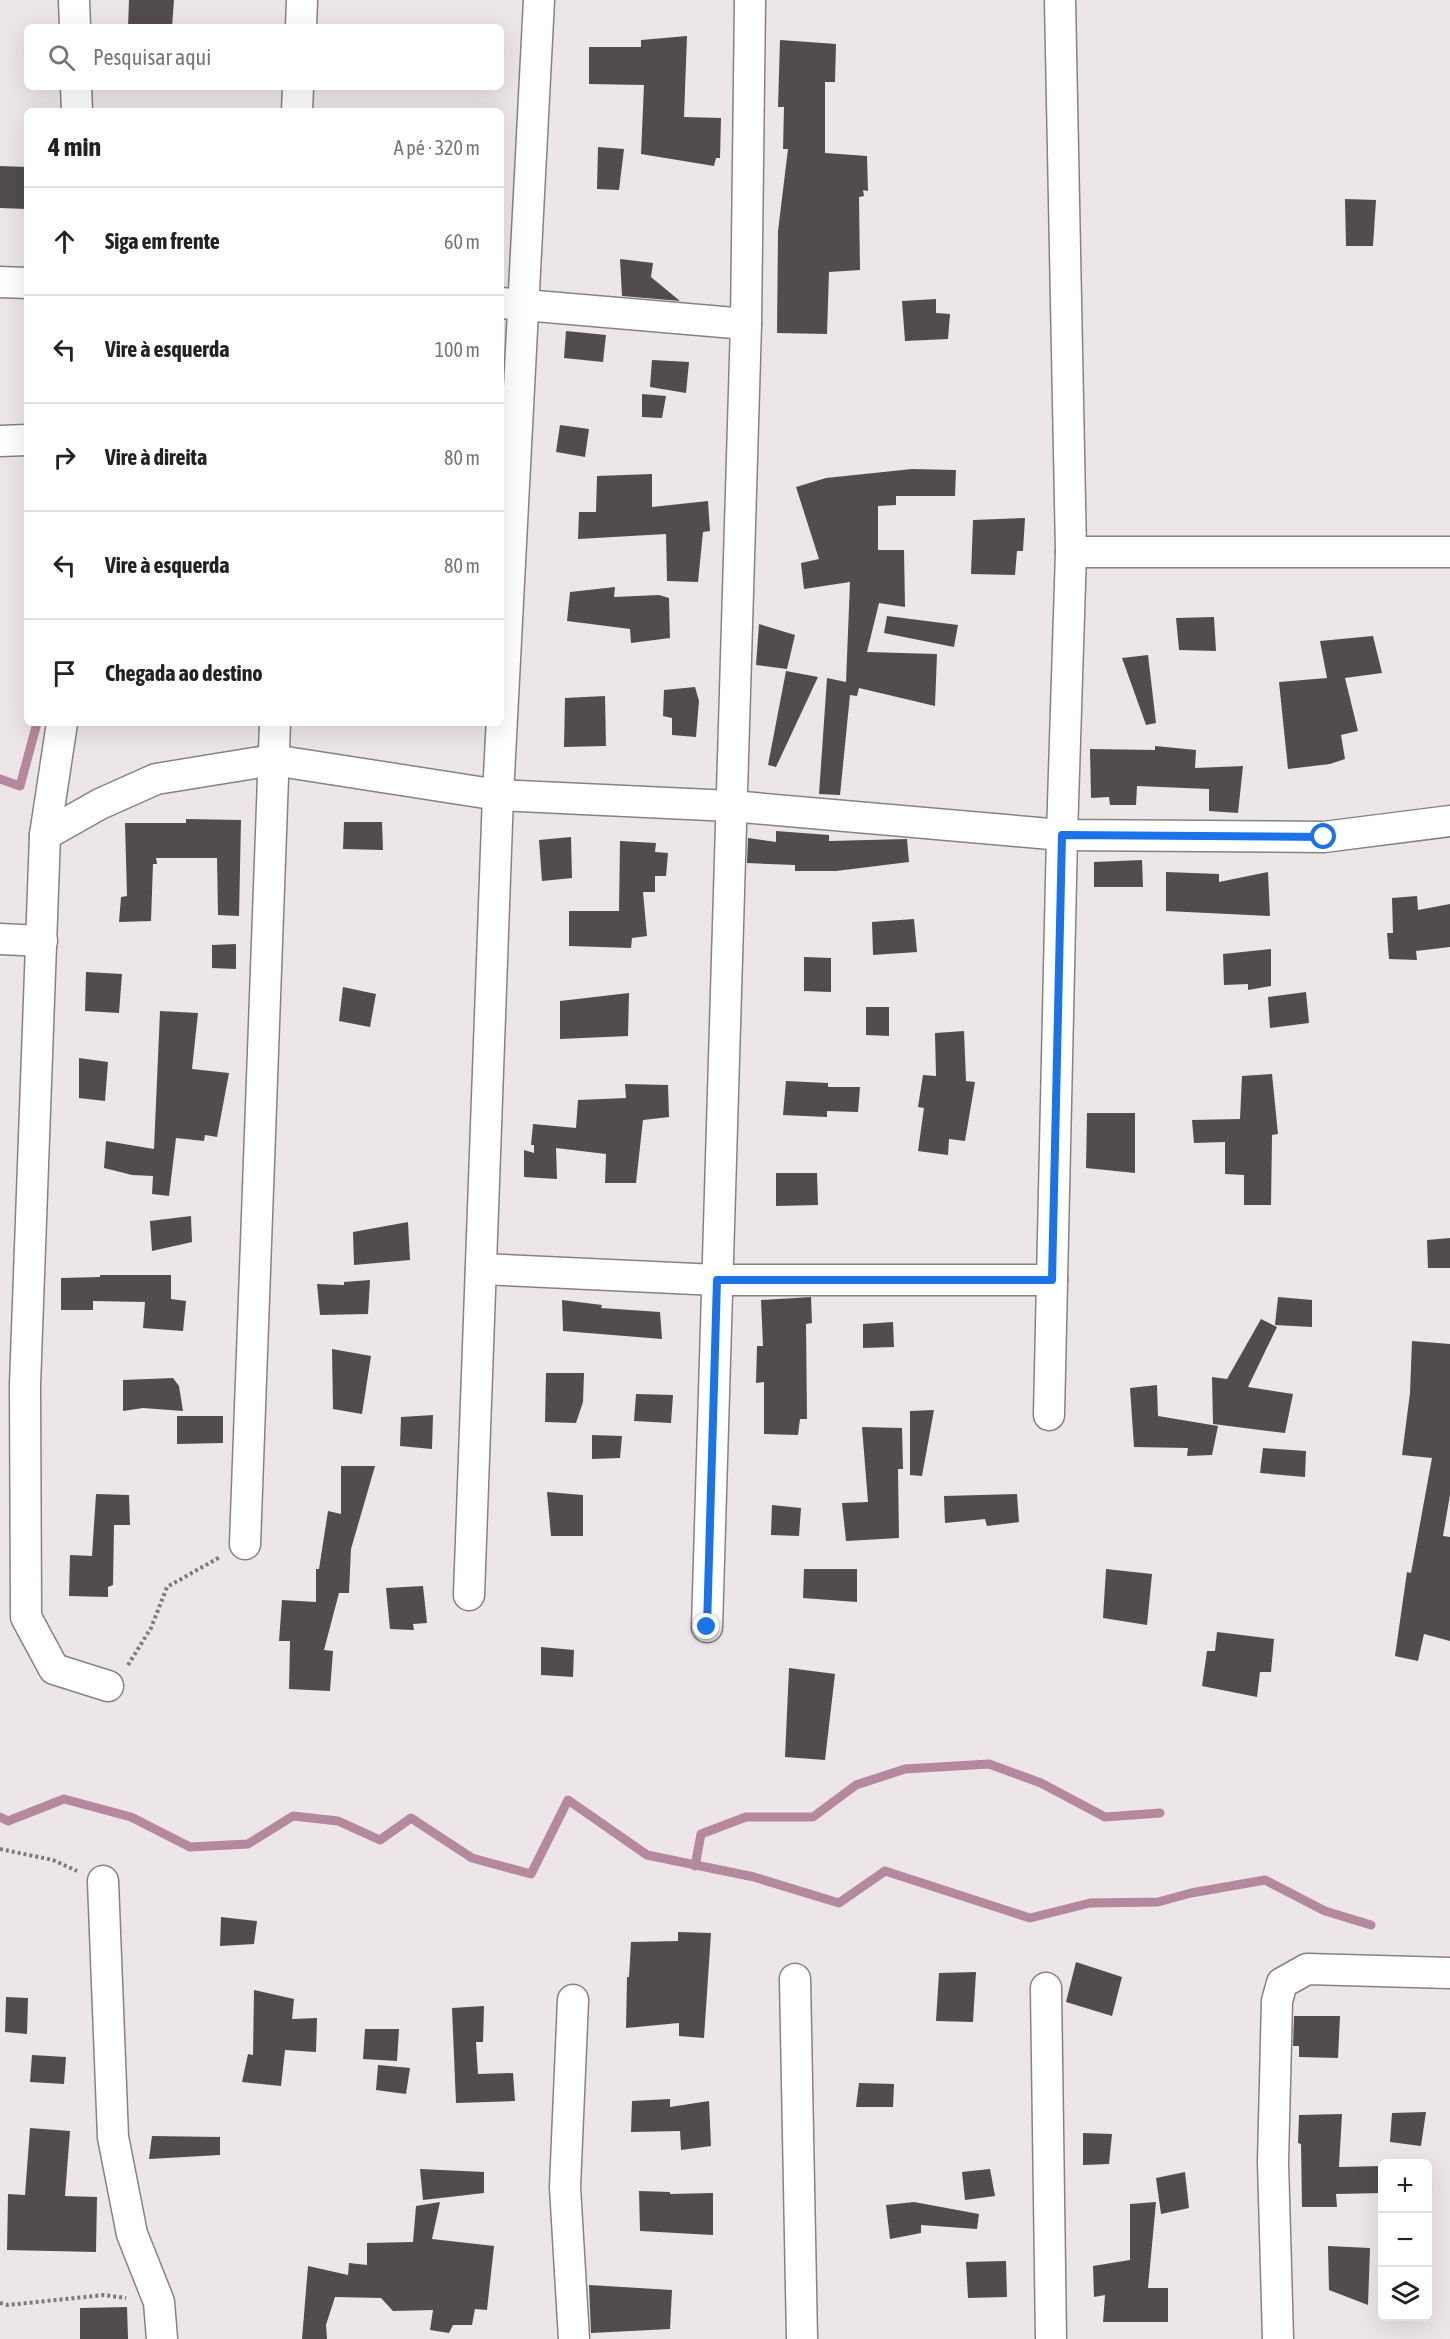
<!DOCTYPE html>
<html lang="pt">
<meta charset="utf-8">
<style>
:root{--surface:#fff;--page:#f6f6f6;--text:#222;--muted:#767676;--line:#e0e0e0}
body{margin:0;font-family:"Asap Condensed",sans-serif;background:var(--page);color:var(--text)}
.controls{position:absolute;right:18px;bottom:18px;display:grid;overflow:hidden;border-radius:9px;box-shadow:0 6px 24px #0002}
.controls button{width:54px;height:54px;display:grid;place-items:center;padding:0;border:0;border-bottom:2px solid var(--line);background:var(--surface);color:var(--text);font:30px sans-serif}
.stop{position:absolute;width:18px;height:18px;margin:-14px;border:4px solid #1a73e8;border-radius:50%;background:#fff}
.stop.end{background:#1a73e8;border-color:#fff;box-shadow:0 2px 6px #0008}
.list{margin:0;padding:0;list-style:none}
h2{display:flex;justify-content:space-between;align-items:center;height:78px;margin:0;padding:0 24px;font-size:26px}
h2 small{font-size:20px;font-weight:400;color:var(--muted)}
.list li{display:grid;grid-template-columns:39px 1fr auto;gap:18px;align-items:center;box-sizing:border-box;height:108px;padding:0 24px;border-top:2px solid var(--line)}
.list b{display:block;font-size:22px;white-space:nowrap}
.list em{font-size:20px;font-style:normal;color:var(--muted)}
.icon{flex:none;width:33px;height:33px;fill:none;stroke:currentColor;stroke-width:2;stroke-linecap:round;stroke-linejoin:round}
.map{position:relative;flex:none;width:1450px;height:2339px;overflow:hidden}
.search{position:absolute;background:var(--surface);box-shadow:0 6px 24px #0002;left:24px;top:24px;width:480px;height:66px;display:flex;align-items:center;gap:15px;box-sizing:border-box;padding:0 21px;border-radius:9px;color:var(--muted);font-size:22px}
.panel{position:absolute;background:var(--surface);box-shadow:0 6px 24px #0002;left:24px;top:108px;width:480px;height:618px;border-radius:9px}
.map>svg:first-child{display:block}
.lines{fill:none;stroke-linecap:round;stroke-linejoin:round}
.stream{stroke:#b4889d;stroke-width:9}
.building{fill:#524c4e}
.minor-casing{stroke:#888184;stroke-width:33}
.path{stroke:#7e797b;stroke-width:4;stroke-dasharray:3 3;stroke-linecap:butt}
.minor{stroke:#fff;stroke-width:30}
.route{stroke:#1a73e8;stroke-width:8}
</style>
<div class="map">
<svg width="1450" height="2339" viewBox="0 0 1450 2339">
<rect width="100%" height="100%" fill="#ede6e9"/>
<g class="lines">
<g class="stream">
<path d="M 0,779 L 20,786 L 37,723"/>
<path d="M 0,1817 L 8,1821 L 64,1799 L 131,1817 L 190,1847 L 248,1844 L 293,1816 L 338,1821 L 380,1840 L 411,1818 L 472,1858 L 531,1874 L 568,1800 L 647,1855 L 754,1877 L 839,1903 L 885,1871 L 1030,1918 L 1090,1903 L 1158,1902 L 1191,1893 L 1265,1880 L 1325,1911 L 1371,1925"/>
<path d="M 695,1866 L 701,1834 L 746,1817 L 813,1817 L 856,1785 L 905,1769 L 989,1764 L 1041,1783 L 1105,1817 L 1160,1813"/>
</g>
</g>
<g class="building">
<path d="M 129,0 L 174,0 L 172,27 L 128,27 Z"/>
<path d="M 687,36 L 684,117 L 721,118 L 720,158 L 716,158 L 714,166 L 641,154 L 644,85 L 589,84 L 589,47 L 641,47 L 641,40 Z"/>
<path d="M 780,40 L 836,44 L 835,82 L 825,82 L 825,153 L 867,156 L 868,191 L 863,190 L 864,196 L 859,197 L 860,270 L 829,272 L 827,334 L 777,333 L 778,231 L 788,149 L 783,149 L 784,107 L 778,107 Z"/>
<path d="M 598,147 L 624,149 L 619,190 L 597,189 Z"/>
<path d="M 0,166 L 27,167 L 27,209 L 0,208 Z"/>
<path d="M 1345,199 L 1376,200 L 1373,246 L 1346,246 Z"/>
<path d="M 620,259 L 653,263 L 651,277 L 680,301 L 622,296 Z"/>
<path d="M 936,299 L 936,313 L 950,314 L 948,339 L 905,341 L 902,301 Z"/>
<path d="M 566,331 L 606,335 L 603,362 L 564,358 Z"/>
<path d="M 652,360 L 689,362 L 686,393 L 650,387 Z"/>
<path d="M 642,394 L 666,396 L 662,418 L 642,417 Z"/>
<path d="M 560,425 L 589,429 L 585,457 L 556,452 Z"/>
<path d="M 912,469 L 956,470 L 955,496 L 896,496 L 896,505 L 878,506 L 878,550 L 904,550 L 905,607 L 879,603 L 867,652 L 937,654 L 935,706 L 859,688 L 857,696 L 850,695 L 840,795 L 819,794 L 827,678 L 846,682 L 850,582 L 804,589 L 801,563 L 819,559 L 796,487 L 826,478 Z"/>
<path d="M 652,474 L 652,507 L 708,501 L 710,531 L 703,532 L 698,582 L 667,581 L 666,534 L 578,539 L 579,512 L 596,512 L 597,476 Z"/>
<path d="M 1025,518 L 1023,551 L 1017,551 L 1015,575 L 971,574 L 973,520 Z"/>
<path d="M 615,587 L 614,597 L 659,595 L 669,598 L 670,638 L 631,643 L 630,629 L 567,621 L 570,592 Z"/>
<path d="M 887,616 L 958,625 L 954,647 L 884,633 Z"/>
<path d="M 1214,617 L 1216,651 L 1179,650 L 1176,618 Z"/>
<path d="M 759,624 L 795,635 L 787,669 L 756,665 Z"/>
<path d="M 1373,636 L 1382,673 L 1345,678 L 1358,731 L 1341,735 L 1345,759 L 1330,764 L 1288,769 L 1279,682 L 1327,678 L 1320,641 Z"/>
<path d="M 1148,655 L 1156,723 L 1146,725 L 1122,658 Z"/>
<path d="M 786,671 L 818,677 L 776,767 L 768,765 Z"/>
<path d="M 695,687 L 699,701 L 696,737 L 672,735 L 672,718 L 663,716 L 664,690 Z"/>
<path d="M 605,696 L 606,746 L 564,747 L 565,698 Z"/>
<path d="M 1155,746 L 1196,750 L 1195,768 L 1243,766 L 1238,813 L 1209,811 L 1209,789 L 1137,786 L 1136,805 L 1110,805 L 1109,797 L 1091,798 L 1090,749 L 1155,750 Z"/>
<path d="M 186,819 L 241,820 L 239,916 L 218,915 L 217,858 L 156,858 L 157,864 L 153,864 L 151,921 L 119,922 L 121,897 L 127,896 L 125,823 L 186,823 Z"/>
<path d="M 344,822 L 382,822 L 383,850 L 343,849 Z"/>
<path d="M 776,831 L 829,835 L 829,841 L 907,839 L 909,862 L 836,871 L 795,871 L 795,865 L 747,863 L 748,838 L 776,842 Z"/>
<path d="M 571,837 L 572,878 L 542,881 L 539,840 Z"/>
<path d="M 620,841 L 656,843 L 655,852 L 668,853 L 666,876 L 655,876 L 655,892 L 643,892 L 647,936 L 632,938 L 631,948 L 569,946 L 569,911 L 619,911 Z"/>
<path d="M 1142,860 L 1143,887 L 1094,887 L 1094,862 Z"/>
<path d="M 1166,872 L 1219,874 L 1219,882 L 1268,872 L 1270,916 L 1166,911 Z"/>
<path d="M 1417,896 L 1418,910 L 1450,904 L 1450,947 L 1416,951 L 1417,960 L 1389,959 L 1387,933 L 1393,933 L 1392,898 Z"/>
<path d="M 914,919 L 917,952 L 873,955 L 872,922 Z"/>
<path d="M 236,944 L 236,969 L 212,968 L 212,945 Z"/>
<path d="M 1271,949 L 1271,986 L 1248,990 L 1248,984 L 1224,985 L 1223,954 Z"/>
<path d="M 804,957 L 831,958 L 831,992 L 804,991 Z"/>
<path d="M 86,972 L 122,974 L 119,1013 L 85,1011 Z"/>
<path d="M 343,987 L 376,994 L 370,1027 L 339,1021 Z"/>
<path d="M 1306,992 L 1309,1023 L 1270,1028 L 1268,997 Z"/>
<path d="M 629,993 L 628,1036 L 560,1039 L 560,1001 Z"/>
<path d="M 866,1007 L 889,1007 L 889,1036 L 866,1035 Z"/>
<path d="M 160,1011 L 198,1013 L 192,1069 L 229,1073 L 217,1137 L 205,1135 L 204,1141 L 176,1138 L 169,1196 L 152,1194 L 153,1176 L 132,1175 L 104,1168 L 106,1141 L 154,1149 Z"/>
<path d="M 964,1031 L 966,1081 L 975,1082 L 965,1141 L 949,1139 L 948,1155 L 918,1151 L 924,1108 L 918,1107 L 923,1075 L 936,1076 L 935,1033 Z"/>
<path d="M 79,1058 L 108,1062 L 105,1101 L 79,1098 Z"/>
<path d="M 1272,1074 L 1278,1134 L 1272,1135 L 1271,1205 L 1244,1205 L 1244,1175 L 1225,1174 L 1225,1142 L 1194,1143 L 1192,1120 L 1240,1119 L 1242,1076 Z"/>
<path d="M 786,1081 L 828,1083 L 828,1087 L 860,1087 L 858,1112 L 827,1111 L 827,1117 L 783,1115 Z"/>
<path d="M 625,1084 L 668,1085 L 669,1117 L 643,1120 L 636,1183 L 605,1183 L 606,1154 L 556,1148 L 557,1179 L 524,1177 L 524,1150 L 534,1153 L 534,1145 L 531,1145 L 533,1124 L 576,1128 L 578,1100 L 626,1098 Z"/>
<path d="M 1087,1113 L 1135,1113 L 1135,1173 L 1086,1168 Z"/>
<path d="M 776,1173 L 817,1173 L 818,1205 L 776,1206 Z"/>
<path d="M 191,1216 L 192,1242 L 152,1251 L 150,1221 Z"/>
<path d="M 408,1222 L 410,1260 L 354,1265 L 353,1232 Z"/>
<path d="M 1450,1238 L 1450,1268 L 1428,1268 L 1427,1240 Z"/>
<path d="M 100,1275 L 171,1275 L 171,1299 L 186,1301 L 183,1331 L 143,1328 L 145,1302 L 93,1301 L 93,1310 L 61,1310 L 61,1278 L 100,1277 Z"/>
<path d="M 370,1280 L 368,1314 L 320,1315 L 317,1284 L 344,1285 L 344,1282 Z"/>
<path d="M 811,1297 L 812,1323 L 806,1324 L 807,1419 L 800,1419 L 798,1435 L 764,1434 L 764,1382 L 756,1383 L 757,1346 L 763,1346 L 761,1300 Z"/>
<path d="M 1278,1297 L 1312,1300 L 1312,1327 L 1275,1325 Z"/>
<path d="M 562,1300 L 602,1305 L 601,1308 L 660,1312 L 662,1339 L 563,1331 Z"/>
<path d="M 1261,1319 L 1277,1327 L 1248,1387 L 1293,1394 L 1285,1433 L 1213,1424 L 1212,1377 L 1227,1379 Z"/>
<path d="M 893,1322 L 894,1347 L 863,1348 L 863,1324 Z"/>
<path d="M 1412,1341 L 1450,1344 L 1450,1495 L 1443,1536 L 1450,1537 L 1450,1641 L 1424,1634 L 1418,1661 L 1395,1656 L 1407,1572 L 1411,1573 L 1432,1458 L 1402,1455 L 1410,1393 Z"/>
<path d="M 332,1349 L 371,1356 L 362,1414 L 333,1409 Z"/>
<path d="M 546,1373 L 584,1373 L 583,1402 L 576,1423 L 545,1422 Z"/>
<path d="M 173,1378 L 179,1386 L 183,1411 L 143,1408 L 123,1411 L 123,1380 Z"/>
<path d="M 1157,1385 L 1158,1416 L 1218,1426 L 1212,1455 L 1187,1456 L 1188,1448 L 1134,1447 L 1130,1388 Z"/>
<path d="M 636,1394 L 673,1395 L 671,1423 L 634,1421 Z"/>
<path d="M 934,1410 L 922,1476 L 910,1475 L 910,1411 Z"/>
<path d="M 433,1415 L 432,1449 L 400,1446 L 401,1417 Z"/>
<path d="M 177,1416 L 223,1416 L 223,1443 L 177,1444 Z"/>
<path d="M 862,1427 L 902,1428 L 903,1469 L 898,1469 L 899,1538 L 846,1541 L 842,1503 L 868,1502 Z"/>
<path d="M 592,1435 L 622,1436 L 620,1458 L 592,1459 Z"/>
<path d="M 1263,1448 L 1306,1451 L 1305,1477 L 1260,1473 Z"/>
<path d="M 341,1466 L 375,1466 L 351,1549 L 349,1593 L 339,1593 L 324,1650 L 333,1651 L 330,1691 L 289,1689 L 290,1641 L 279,1641 L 282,1600 L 316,1602 L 316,1569 L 319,1569 L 328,1511 L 341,1514 Z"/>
<path d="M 547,1492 L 583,1495 L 583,1536 L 551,1536 Z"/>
<path d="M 96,1494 L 129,1495 L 130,1525 L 114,1525 L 113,1585 L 108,1587 L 108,1597 L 69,1596 L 70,1555 L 92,1556 Z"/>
<path d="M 1017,1494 L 1019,1522 L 987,1526 L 985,1519 L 945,1523 L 944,1496 Z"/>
<path d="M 772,1505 L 801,1508 L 799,1536 L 771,1535 Z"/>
<path d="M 804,1569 L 857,1569 L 857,1602 L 803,1598 Z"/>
<path d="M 1106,1569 L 1152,1574 L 1147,1625 L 1103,1618 Z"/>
<path d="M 423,1586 L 427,1623 L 413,1624 L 414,1630 L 390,1629 L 386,1588 Z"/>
<path d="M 1217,1632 L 1274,1639 L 1271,1672 L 1260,1672 L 1257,1697 L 1202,1686 L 1207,1651 L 1215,1651 Z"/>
<path d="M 541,1647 L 574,1650 L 573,1677 L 541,1675 Z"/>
<path d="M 789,1668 L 835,1674 L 825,1760 L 785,1757 Z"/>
<path d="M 221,1917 L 257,1921 L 254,1944 L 220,1946 Z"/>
<path d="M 678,1932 L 711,1933 L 704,2038 L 679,2036 L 679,2023 L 626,2028 L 627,1977 L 629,1977 L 631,1942 L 678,1941 Z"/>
<path d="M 1076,1962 L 1122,1977 L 1112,2016 L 1066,2002 Z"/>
<path d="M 976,1972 L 973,2022 L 936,2021 L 939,1973 Z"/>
<path d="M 254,1990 L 294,1999 L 292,2019 L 317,2018 L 316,2052 L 285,2050 L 281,2086 L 242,2082 L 248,2054 L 253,2055 Z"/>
<path d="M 6,1997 L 28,1998 L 27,2034 L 5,2032 Z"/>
<path d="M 484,2006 L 483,2042 L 476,2042 L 478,2074 L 513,2073 L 515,2101 L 456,2103 L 452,2008 Z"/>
<path d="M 1294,2016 L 1340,2016 L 1338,2058 L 1299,2057 L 1299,2046 L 1293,2046 Z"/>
<path d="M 365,2029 L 399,2029 L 397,2061 L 363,2059 Z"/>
<path d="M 32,2055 L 66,2057 L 64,2084 L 30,2082 Z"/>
<path d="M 378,2065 L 410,2068 L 406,2094 L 376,2090 Z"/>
<path d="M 859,2083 L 894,2084 L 893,2107 L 856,2107 Z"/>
<path d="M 670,2099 L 670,2107 L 709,2101 L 711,2146 L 681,2150 L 680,2131 L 631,2132 L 632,2101 Z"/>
<path d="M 1426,2112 L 1421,2146 L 1390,2142 L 1392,2113 Z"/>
<path d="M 1342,2114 L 1339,2167 L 1383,2166 L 1383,2193 L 1336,2194 L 1337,2207 L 1302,2207 L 1301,2144 L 1298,2143 L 1299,2115 Z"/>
<path d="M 30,2128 L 70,2131 L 65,2196 L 97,2197 L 96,2252 L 7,2250 L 8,2194 L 25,2195 Z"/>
<path d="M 1083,2133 L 1112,2134 L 1109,2164 L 1083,2165 Z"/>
<path d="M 152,2136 L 220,2137 L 220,2155 L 149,2159 Z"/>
<path d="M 420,2169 L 484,2172 L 484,2193 L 423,2200 Z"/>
<path d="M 990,2169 L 995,2196 L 965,2200 L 962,2172 Z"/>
<path d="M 1185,2172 L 1189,2208 L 1161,2214 L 1156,2178 Z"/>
<path d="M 639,2191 L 670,2192 L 670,2194 L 713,2193 L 713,2235 L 640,2231 Z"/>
<path d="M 440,2202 L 432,2239 L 494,2246 L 487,2310 L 475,2309 L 472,2325 L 453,2325 L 449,2333 L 430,2330 L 433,2310 L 393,2311 L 381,2298 L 335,2297 L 326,2325 L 327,2339 L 302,2339 L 308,2266 L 348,2275 L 349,2263 L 367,2265 L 367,2243 L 413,2242 L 416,2206 Z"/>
<path d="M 914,2202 L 979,2214 L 977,2229 L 921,2225 L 921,2233 L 890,2239 L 886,2205 Z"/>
<path d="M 1156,2202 L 1148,2288 L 1168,2288 L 1168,2322 L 1103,2322 L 1105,2295 L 1094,2297 L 1093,2266 L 1130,2260 L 1130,2204 Z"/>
<path d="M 1328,2246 L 1370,2248 L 1368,2305 L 1329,2290 Z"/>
<path d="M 1006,2261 L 1007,2297 L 968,2298 L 966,2262 Z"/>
<path d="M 589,2285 L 672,2290 L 670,2329 L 591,2333 Z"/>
<path d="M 127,2307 L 128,2339 L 80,2339 L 80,2308 Z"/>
</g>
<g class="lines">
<g class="minor-casing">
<g id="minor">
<path d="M 74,0 L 75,27"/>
<path d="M 301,27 L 302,0"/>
<path d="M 76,87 L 77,111"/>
<path d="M 297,111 L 298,87"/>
<path d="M 0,282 L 27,283"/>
<path d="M 501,303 L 746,324"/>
<path d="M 0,441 L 27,440"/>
<path d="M 1071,552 L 1450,552"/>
<path d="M 62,723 L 45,835 L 25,1385 L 26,1617 L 54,1669 L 108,1686"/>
<path d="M 45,835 L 100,804 L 156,779 L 273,760 L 498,795 L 731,806 L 1062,835 L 1324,837 L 1450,821"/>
<path d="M 0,939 L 42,941"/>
<path d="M 481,1269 L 717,1280 L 1052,1280"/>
<path d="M 1049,1415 L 1062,835 L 1071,552 L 1060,0"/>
<path d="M 245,1544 L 275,723"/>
<path d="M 469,1595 L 498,795 L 539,0"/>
<path d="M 707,1627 L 746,324 L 750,0"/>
<path d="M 103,1881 L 113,2137 L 132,2234 L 159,2302 L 162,2339"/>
<path d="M 795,1979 L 802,2339"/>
<path d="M 1046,1988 L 1051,2339"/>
<path d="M 573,2000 L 565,2187 L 574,2339"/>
<path d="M 1278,2339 L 1273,2162 L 1277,2001 L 1282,1983 L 1307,1969 L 1450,1973"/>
</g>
</g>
<g class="path">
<path d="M 128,1665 L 151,1628 L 167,1587 L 220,1557"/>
<path d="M 0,1849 L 53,1860 L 77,1871"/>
<path d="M 0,2303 L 8,2305 L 104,2295 L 126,2298"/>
</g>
<use href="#minor" class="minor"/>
</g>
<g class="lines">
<path class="route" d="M 707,1627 L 717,1280 L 1052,1280 L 1062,835 L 1324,837"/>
</g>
</svg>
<div class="controls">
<button>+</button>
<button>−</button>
<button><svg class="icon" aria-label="layers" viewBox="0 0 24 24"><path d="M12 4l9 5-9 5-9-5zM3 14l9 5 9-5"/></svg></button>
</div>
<div class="stop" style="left:1324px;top:837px"></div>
<div class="stop end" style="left:707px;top:1627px"></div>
<div class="search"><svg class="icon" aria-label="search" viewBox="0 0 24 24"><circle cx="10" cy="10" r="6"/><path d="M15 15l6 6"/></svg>Pesquisar aqui</div>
<section class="panel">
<h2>4 min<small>A pé · 320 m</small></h2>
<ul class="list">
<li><svg class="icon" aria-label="ahead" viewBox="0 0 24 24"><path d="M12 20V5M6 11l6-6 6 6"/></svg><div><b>Siga em frente</b></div><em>60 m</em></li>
<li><svg class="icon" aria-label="left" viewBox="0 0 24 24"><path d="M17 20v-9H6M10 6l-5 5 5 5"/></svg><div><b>Vire à esquerda</b></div><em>100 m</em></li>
<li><svg class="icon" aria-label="right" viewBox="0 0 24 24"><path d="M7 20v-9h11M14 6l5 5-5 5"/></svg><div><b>Vire à direita</b></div><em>80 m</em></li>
<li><svg class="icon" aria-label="left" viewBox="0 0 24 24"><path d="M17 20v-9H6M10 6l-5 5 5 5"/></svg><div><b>Vire à esquerda</b></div><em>80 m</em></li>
<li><svg class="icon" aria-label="arrive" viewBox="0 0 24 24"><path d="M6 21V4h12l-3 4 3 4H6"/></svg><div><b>Chegada ao destino</b></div></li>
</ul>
</section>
</div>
